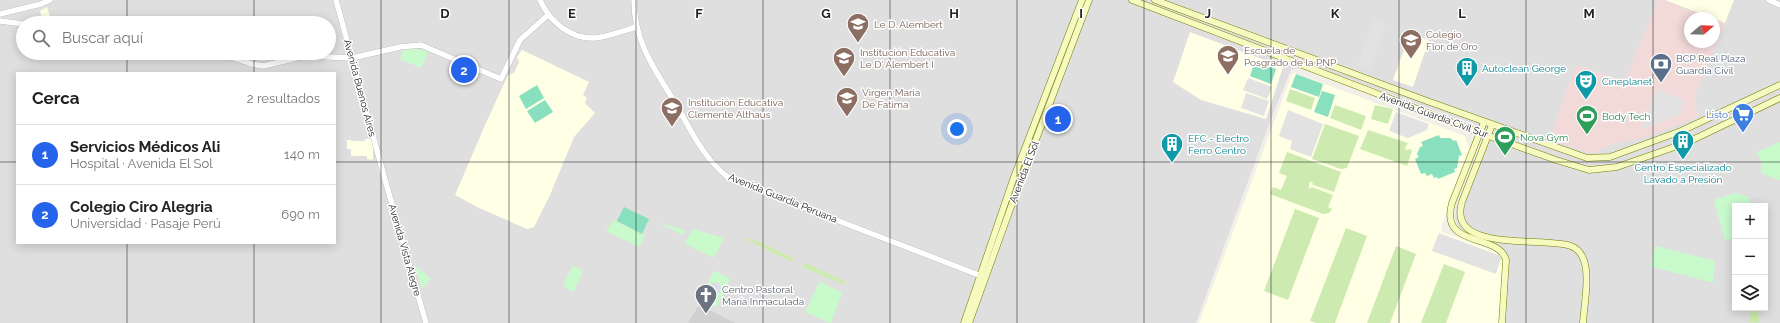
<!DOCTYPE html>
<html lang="es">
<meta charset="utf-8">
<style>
:root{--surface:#fff;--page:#f6f6f6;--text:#222;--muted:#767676;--line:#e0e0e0;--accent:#2563eb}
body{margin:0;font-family:Raleway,sans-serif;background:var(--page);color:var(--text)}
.controls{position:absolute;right:12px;bottom:12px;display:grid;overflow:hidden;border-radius:0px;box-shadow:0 2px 10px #0003}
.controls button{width:36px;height:36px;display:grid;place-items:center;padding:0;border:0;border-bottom:1px solid var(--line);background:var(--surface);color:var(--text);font:20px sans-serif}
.compass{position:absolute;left:1684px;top:12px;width:36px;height:36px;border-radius:50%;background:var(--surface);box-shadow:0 2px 10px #0003;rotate:71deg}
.you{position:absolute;left:957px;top:129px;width:14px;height:14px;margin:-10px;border:3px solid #fff;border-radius:50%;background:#1a73e8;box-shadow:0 0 0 6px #1a73e833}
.badge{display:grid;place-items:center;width:26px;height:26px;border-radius:50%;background:var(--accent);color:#fff;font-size:13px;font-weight:700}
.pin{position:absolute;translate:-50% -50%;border:2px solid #fff;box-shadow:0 1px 4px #0006}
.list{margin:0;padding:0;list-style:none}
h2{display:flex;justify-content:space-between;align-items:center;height:52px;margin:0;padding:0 16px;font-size:17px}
h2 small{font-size:13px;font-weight:400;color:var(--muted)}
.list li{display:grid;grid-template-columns:26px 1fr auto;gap:12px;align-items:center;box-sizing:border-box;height:60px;padding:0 16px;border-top:1px solid var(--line)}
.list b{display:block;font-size:15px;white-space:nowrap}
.list p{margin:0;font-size:13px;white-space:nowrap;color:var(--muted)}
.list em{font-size:13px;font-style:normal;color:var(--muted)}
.icon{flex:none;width:22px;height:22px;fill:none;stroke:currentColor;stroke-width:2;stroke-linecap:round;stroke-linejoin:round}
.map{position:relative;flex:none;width:1780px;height:323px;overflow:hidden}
.search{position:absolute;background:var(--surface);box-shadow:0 2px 10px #0003;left:16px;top:16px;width:320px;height:44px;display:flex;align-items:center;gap:10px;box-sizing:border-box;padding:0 14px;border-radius:22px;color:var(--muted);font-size:15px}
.panel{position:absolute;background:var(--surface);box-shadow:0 2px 10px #0003;left:16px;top:72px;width:320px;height:172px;border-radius:0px}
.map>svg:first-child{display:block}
.residential{fill:#e0dfdf;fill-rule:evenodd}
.commercial{fill:#f2dad9}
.education{fill:#ffffe5}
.religious{fill:#d0d0d0}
.grass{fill:#cdebb0}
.park{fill:#c8facc}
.pitch{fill:#88e0be}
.parking{fill:#e2e2e2}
.plaza{fill:#dddde8}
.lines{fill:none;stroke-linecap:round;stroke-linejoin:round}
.tertiary-casing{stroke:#a9a9a9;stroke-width:6}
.secondary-casing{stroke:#707d05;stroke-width:7}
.tertiary{stroke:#fff;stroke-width:5.5}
.secondary{stroke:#f7fabf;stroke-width:6}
.grid{fill:none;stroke:#222;stroke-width:1;stroke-opacity:0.55}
.labels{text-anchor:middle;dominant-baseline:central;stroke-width:3;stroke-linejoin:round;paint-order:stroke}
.education-label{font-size:10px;fill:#785e54;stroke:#fff;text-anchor:start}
.service-label{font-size:10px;fill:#4e5e75;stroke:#fff;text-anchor:start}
.culture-label{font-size:10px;fill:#0d838f;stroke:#fff;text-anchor:start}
.street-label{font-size:10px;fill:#222;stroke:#fff}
.shop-label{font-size:10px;fill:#366cbe;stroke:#fff;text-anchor:end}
.leisure-label{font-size:10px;fill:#27864d;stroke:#fff;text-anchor:start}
.worship-label{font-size:10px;fill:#5b616d;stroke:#fff;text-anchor:start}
.grid-label{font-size:13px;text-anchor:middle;font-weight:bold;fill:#222;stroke:#fff;stroke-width:3;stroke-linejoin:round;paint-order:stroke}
</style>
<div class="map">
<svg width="1780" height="323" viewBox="0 0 1780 323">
<rect width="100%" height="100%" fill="#f2efe9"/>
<path class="residential" d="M 0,0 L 1780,0 L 1780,323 L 1501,323 L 1504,257 L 1501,247 L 1464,232 L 1458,226 L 1455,218 L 1456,208 L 1482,141 L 1483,128 L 1311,65 L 1291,70 L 1272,116 L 1196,323 L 0,323 ZM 1690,18 L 1714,18 L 1714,42 L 1690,42 ZM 23,23 L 329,23 L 329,53 L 23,53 ZM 17,73 L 335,73 L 335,243 L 17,243 ZM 1735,206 L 1765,206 L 1765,308 L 1735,308 Z"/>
<path class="commercial" d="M 1658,0 L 1665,0 L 1711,18 L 1690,18 L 1690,42 L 1714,42 L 1714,19 L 1725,23 L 1696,93 L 1696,106 L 1699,114 L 1696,118 L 1641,139 L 1615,143 L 1592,154 L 1549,139 L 1576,65 L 1625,81 Z"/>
<g class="education">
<path d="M 1665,0 L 1734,0 L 1725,23 Z"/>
<path d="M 47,7 L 51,20 L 43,22 L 40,11 Z"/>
<path d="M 1190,32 L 1283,67 L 1266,119 L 1201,100 L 1173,82 Z"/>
<path d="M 1410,33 L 1429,40 L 1413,87 L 1393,80 Z"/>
<path d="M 522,50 L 589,82 L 583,95 L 587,98 L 585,103 L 595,113 L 574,137 L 550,195 L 534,227 L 527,229 L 479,208 L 455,195 L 486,123 L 508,75 L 514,73 L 519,62 L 517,57 Z"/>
<path d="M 1295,73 L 1465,136 L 1470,150 L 1441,227 L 1442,232 L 1494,251 L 1504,258 L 1500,323 L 1199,323 L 1292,74 Z"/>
<path d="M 365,139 L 371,139 L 373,146 L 373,160 L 367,159 L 367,156 L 351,156 L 351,149 L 347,149 L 347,140 L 351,140 L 351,141 L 365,141 Z"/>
</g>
<path class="religious" d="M 699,305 L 735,323 L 688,323 Z"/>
<g class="grass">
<path d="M 1290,89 L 1315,98 L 1311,110 L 1286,101 Z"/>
<path d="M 1335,105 L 1366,116 L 1361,130 L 1330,118 Z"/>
<path d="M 1375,105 L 1393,109 L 1388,124 L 1371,119 Z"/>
<path d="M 1325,124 L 1359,136 L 1347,168 L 1341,169 L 1312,159 Z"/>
<path d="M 1368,130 L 1408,143 L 1405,148 L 1406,150 L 1410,149 L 1412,151 L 1407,166 L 1360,149 Z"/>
<path d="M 1287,152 L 1341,172 L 1334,192 L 1313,185 L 1312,181 L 1309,183 L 1309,189 L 1312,187 L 1333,195 L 1328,207 L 1332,209 L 1329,213 L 1323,214 L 1270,194 L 1273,187 L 1281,190 L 1287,176 L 1279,173 Z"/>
<path d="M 1295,209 L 1319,218 L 1288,300 L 1264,291 Z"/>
<path d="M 1346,228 L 1367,236 L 1335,323 L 1316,323 L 1310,321 Z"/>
<path d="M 741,237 L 760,242 L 793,258 L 793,260 L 790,261 Z"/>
<path d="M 1396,246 L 1416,254 L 1390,323 L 1367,323 Z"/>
<path d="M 804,264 L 808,264 L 845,281 L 845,285 L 804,268 Z"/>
<path d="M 1444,264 L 1465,272 L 1446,323 L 1421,323 Z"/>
<path d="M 1752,308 L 1757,308 L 1760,321 L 1758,323 L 1748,322 Z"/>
</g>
<g class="park">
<path d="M 417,49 L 428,51 L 421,68 L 400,59 L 403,50 Z"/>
<path d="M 1780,142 L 1780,180 L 1761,173 L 1762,165 L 1757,152 Z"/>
<path d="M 1734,193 L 1749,197 L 1751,206 L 1735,206 L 1735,238 L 1725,240 L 1714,200 Z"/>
<path d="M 613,220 L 645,235 L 639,247 L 606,231 Z"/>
<path d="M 660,223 L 685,230 L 684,235 L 680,234 Z"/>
<path d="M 692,229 L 724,238 L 714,258 L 685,244 Z"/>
<path d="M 1656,246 L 1715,261 L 1713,283 L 1650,266 Z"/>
<path d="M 415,266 L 431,279 L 422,289 Z"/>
<path d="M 575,266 L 583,271 L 574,292 L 563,286 L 572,267 Z"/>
<path d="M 715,271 L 730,279 L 717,306 L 714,306 L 700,298 L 713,272 Z"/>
<path d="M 820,281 L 842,293 L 831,323 L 805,312 Z"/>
</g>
<g class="pitch">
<path d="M 1255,61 L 1276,69 L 1271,84 L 1250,76 Z"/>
<path d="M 1296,74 L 1323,84 L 1319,97 L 1291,87 Z"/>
<path d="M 537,85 L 544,98 L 526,109 L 519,96 Z"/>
<path d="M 1322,91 L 1335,95 L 1328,117 L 1314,112 Z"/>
<path d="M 545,100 L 553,112 L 535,123 L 527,111 Z"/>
<path d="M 1439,135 L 1440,138 L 1450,138 L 1454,141 L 1456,140 L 1462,155 L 1459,156 L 1457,168 L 1454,169 L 1455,172 L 1438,179 L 1437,177 L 1434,178 L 1432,174 L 1427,176 L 1425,173 L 1421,174 L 1415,159 L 1419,157 L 1417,154 L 1420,147 L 1423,146 L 1421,142 Z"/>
<path d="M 624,207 L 649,219 L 642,234 L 617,221 Z"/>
</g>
<g class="parking">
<path d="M 1374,19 L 1386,24 L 1369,70 L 1357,65 Z"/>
<path d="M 1248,78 L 1272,87 L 1267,99 L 1243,90 Z"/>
<path d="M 1658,90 L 1684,100 L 1680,115 L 1644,129 L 1642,129 L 1656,91 Z"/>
<path d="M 1246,93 L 1269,101 L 1264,116 L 1241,108 Z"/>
<path d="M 1288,110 L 1323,124 L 1311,157 L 1290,149 L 1292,141 L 1279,136 Z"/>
<path d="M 1396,112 L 1429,124 L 1427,130 L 1408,138 L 1389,131 Z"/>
<path d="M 1439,233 L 1498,255 L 1501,258 L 1496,274 L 1432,251 Z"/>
</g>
<circle class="plaza" cx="715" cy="288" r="6"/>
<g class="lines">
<g class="tertiary-casing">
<g id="tertiary">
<path d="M 336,0 L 384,176 L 426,323"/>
<path d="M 540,0 C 549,21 570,39 594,38 C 608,37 623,31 636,27"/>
<path d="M 634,0 C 634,43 656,71 677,106 C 693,134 704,159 730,179 L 984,277"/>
<path d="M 1769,0 L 1780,5"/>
<path d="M 0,14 L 41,4 L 50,0"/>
<path d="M 0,21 L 23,24"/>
<path d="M 218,53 L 252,64 L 263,66 L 305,56 L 352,58 L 400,47 L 421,45 L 501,79 L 520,40 L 548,15"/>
</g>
</g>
<g class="secondary-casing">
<g id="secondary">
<path d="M 1132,0 L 1467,128 L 1556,160 L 1589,170 L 1617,167 L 1686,143 L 1780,98"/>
<path d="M 1155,0 L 1427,101 L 1587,158 L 1610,157 L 1681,131 L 1780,85"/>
<path d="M 1484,122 L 1452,203 C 1439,249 1498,232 1506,260 L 1502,323"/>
<path d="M 1492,125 L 1462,202 C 1446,254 1547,236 1571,246 C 1576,248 1580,252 1582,256 C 1591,271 1584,305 1583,323"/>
<path d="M 964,323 L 1014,177 L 1082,0"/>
<path d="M 969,323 L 1021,179 L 1089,0"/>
</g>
</g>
<use href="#tertiary" class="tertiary"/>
<use href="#secondary" class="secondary"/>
</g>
<path class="grid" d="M 127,0 L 127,23M 254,0 L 254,23M 381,0 L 381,323M 509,0 L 509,323M 636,0 L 636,323M 763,0 L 763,323M 890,0 L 890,323M 1017,0 L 1017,323M 1144,0 L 1144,323M 1271,0 L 1271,323M 1399,0 L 1399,323M 1526,0 L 1526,323M 1653,0 L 1653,323M 127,53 L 127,73M 254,53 L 254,73M 0,162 L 17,162M 335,162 L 1780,162M 127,243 L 127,323M 254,243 L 254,323"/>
<defs>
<g id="university-pin" transform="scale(1.15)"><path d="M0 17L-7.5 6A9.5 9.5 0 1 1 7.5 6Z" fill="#8d6e63" stroke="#fff"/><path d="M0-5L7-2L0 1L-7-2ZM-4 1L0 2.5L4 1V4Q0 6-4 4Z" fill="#fff"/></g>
<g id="school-pin" transform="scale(1.15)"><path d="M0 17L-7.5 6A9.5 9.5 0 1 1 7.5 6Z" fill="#8d6e63" stroke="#fff"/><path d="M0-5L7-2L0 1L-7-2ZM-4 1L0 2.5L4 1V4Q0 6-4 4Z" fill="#fff"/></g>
<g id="bank-pin" transform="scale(1.15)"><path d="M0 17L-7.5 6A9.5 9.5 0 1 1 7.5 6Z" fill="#5c6f8a" stroke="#fff"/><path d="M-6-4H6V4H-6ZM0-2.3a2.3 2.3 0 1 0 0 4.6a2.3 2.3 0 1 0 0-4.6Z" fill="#fff"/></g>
<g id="building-pin" transform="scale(1.15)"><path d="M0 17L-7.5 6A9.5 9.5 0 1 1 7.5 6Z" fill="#0f9aa8" stroke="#fff"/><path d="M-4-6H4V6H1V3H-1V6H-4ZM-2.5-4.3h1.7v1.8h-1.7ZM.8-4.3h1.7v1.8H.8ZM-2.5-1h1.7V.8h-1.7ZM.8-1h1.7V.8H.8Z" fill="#fff"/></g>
<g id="theatre-pin" transform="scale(1.15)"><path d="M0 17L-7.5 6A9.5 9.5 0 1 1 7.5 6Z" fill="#0f9aa8" stroke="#fff"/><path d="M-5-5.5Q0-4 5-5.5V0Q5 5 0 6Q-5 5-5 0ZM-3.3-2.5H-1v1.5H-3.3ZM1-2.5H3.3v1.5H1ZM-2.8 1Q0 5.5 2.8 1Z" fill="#fff"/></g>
<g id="supermarket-pin" transform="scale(1.15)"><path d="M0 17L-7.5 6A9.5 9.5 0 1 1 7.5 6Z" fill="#3f7fe0" stroke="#fff"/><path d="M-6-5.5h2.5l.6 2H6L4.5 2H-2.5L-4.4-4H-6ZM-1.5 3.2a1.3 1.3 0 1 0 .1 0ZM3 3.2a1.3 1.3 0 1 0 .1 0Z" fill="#fff"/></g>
<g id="stadium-pin" transform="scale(1.15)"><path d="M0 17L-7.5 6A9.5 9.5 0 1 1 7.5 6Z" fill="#2e9e5b" stroke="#fff"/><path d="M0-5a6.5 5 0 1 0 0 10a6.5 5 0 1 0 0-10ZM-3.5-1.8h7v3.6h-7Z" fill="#fff"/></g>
<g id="church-pin" transform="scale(1.15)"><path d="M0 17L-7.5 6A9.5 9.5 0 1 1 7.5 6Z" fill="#6b7280" stroke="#fff"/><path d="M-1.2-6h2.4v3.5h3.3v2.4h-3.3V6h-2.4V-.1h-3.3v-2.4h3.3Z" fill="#fff"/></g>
</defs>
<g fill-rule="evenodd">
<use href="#university-pin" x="858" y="24"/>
<use href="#school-pin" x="1411" y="40"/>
<use href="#university-pin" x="1228" y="56"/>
<use href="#school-pin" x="844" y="58"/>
<use href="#bank-pin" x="1661" y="64"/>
<use href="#building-pin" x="1467" y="68"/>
<use href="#theatre-pin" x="1586" y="81"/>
<use href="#university-pin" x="847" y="98"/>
<use href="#school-pin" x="672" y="108"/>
<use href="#supermarket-pin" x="1743" y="114"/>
<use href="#stadium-pin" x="1587" y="116"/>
<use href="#stadium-pin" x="1505" y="137"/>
<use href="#building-pin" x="1683" y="141"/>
<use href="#building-pin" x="1172" y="144"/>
<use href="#church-pin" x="706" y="295"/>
</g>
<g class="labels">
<g class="education-label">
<text x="874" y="24">Le D. Alembert</text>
<text x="1426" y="34">Colegio<tspan x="1426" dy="12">Flor de Oro</tspan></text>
<text x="1244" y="50">Escuela de<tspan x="1244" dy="12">Posgrado de la PNP</tspan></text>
<text x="860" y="52">Institución Educativa<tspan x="860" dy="12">Le D' Alembert I</tspan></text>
<text x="862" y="92">Virgen Maria<tspan x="862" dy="12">De Fatima</tspan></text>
<text x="688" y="102">Institución Educativa<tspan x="688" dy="12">Clemente Althaus</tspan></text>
</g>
<g class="service-label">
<text x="1676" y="58">BCP Real Plaza<tspan x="1676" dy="12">Guardia Civil</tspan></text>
</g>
<g class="culture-label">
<text x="1482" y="68">Autoclean George</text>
<text x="1602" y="81">Cineplanet</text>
<text x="1188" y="138">EFC - Electro<tspan x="1188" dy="12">Ferro Centro</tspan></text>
<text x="1683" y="167" text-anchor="middle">Centro Especializado<tspan x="1683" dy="12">Lavado a Presión</tspan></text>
</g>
<g class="street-label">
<text transform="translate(360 88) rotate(75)">Avenida Buenos Aires</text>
<text transform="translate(1434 115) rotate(20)">Avenida Guardia Civil Sur</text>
<text transform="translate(1024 172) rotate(-69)">Avenida El Sol</text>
<text transform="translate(783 198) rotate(22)">Avenida Guardia Peruana</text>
<text transform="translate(405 250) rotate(74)">Avenida Vista Alegre</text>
</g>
<g class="shop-label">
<text x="1728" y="114">Listo</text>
</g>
<g class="leisure-label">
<text x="1602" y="116">Body Tech</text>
<text x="1520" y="137">Nova Gym</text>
</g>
<g class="worship-label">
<text x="722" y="289">Centro Pastoral<tspan x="722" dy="12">María Inmaculada</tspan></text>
</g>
</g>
<g class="grid-label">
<text x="445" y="18">D</text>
<text x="572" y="18">E</text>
<text x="699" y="18">F</text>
<text x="826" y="18">G</text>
<text x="954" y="18">H</text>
<text x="1081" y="18">I</text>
<text x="1208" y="18">J</text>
<text x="1335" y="18">K</text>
<text x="1462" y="18">L</text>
<text x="1589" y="18">M</text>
</g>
</svg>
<div class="controls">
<button>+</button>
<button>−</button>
<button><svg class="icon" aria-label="layers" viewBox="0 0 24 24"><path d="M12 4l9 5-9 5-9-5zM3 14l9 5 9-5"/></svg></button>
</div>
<svg class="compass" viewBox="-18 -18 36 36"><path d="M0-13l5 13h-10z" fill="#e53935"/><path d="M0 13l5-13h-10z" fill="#767676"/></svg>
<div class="you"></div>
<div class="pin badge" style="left:1058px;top:119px">1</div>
<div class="pin badge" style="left:464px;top:70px">2</div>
<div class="search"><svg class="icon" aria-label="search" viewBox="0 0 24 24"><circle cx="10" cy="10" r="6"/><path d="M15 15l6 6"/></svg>Buscar aquí</div>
<section class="panel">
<h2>Cerca<small>2 resultados</small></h2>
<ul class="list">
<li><span class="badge">1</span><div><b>Servicios Médicos Ali</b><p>Hospital · Avenida El Sol</p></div><em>140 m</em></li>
<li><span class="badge">2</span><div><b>Colegio Ciro Alegria</b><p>Universidad · Pasaje Perú</p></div><em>690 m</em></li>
</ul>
</section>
</div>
